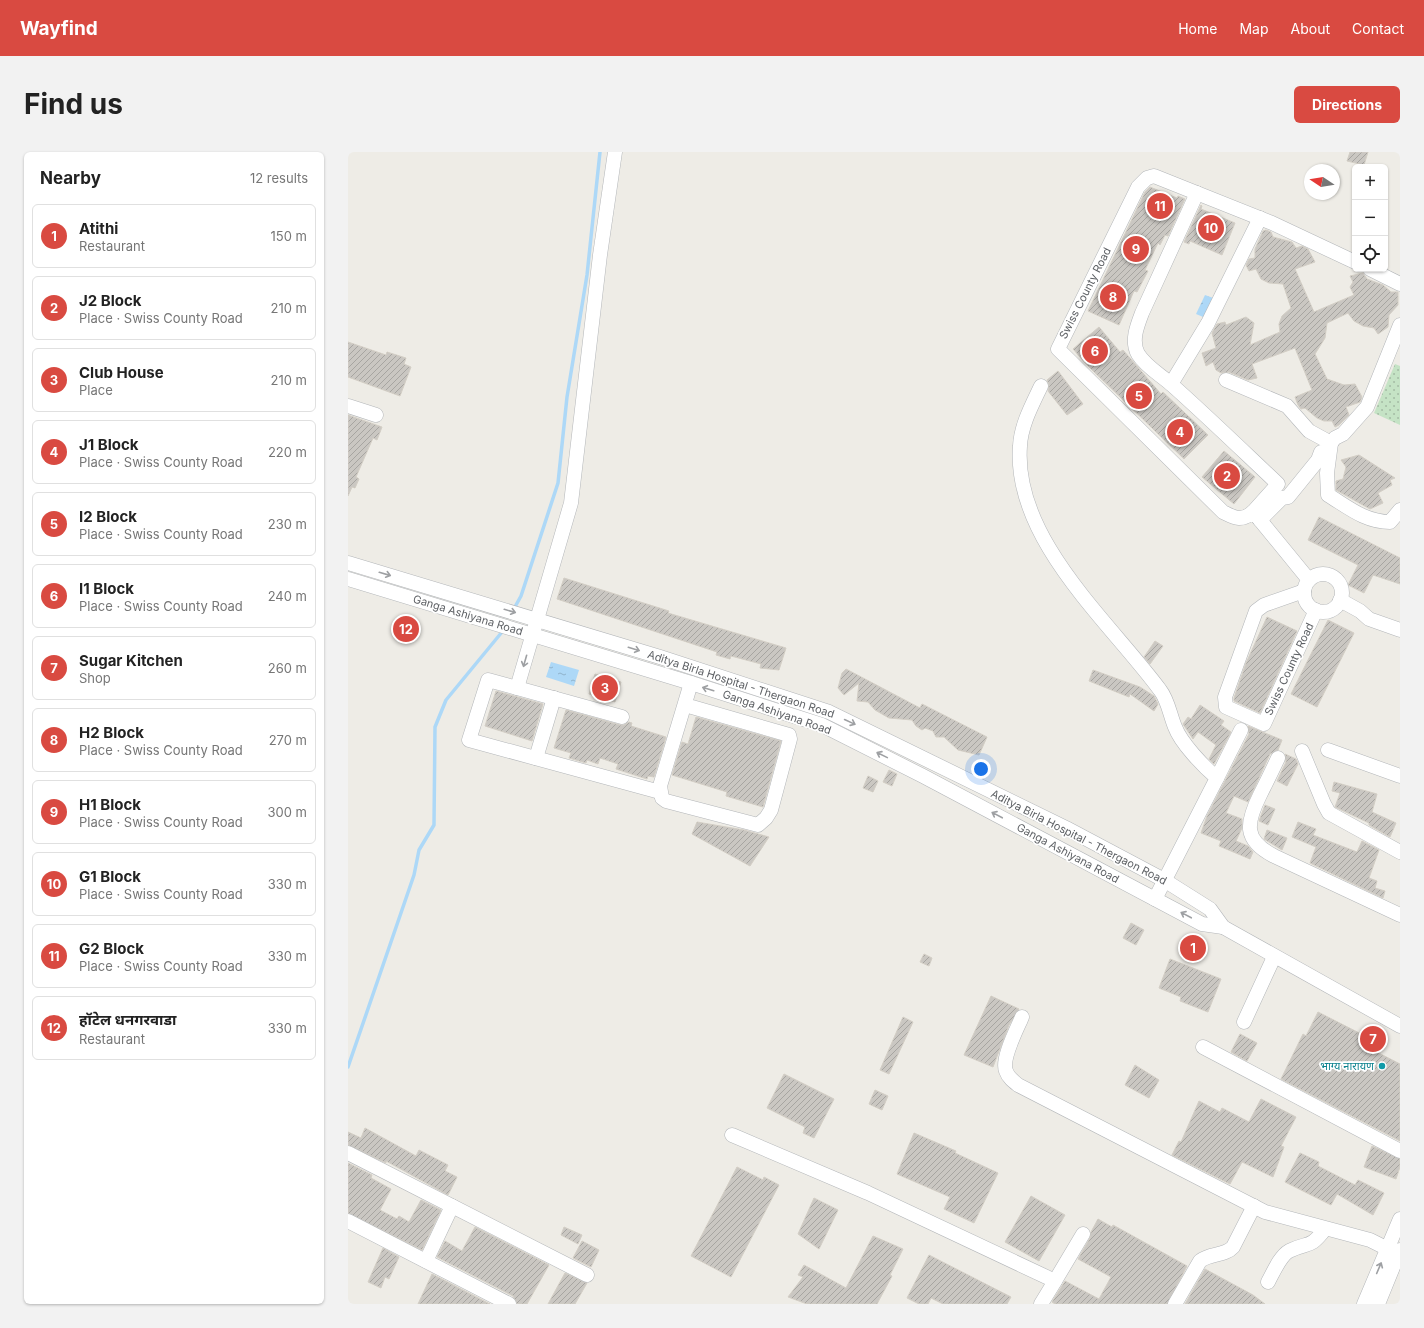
<!DOCTYPE html>
<meta charset="utf-8">
<style>
:root{--surface:#fff;--page:#f2f2f2;--text:#222;--muted:#767676;--line:#e0e0e0;--accent:#d94a41}
body{margin:0;font-family:Inter,"Noto Sans Devanagari",sans-serif;background:var(--page);color:var(--text)}
.controls{position:absolute;right:12px;top:12px;display:grid;overflow:hidden;border-radius:6px;box-shadow:0 1px 3px #0004}
.controls button{width:36px;height:36px;display:grid;place-items:center;padding:0;border:0;border-bottom:1px solid var(--line);background:var(--surface);color:var(--text);font:20px sans-serif}
.compass{position:absolute;left:956px;top:12px;width:36px;height:36px;border-radius:50%;background:var(--surface);box-shadow:0 1px 3px #0004;rotate:282deg}
.you{position:absolute;left:633px;top:617px;width:14px;height:14px;margin:-10px;border:3px solid #fff;border-radius:50%;background:#1a73e8;box-shadow:0 0 0 6px #1a73e833}
.badge{display:grid;place-items:center;width:26px;height:26px;border-radius:50%;background:var(--accent);color:#fff;font-size:13px;font-weight:700}
.pin{position:absolute;translate:-50% -50%;border:2px solid #fff;box-shadow:0 1px 4px #0006}
.list{margin:0;padding:0;list-style:none}
h2{display:flex;justify-content:space-between;align-items:center;height:52px;margin:0;padding:0 16px;font-size:17px}
h2 small{font-size:13px;font-weight:400;color:var(--muted)}
.list li{display:grid;grid-template-columns:26px 1fr auto;gap:12px;align-items:center;box-sizing:border-box;height:64px;margin:0 8px 8px;padding:0 8px;border:1px solid var(--line);border-radius:6px}
.list b{display:block;font-size:15px;white-space:nowrap}
.list p{margin:0;font-size:13px;white-space:nowrap;color:var(--muted)}
.list em{font-size:13px;font-style:normal;color:var(--muted)}
.icon{flex:none;width:22px;height:22px;fill:none;stroke:currentColor;stroke-width:2;stroke-linecap:round;stroke-linejoin:round}
.map{position:relative;flex:none;width:1052px;height:1152px;overflow:hidden;border-radius:6px}
header{display:flex;align-items:center;gap:24px;box-sizing:border-box;height:56px;padding:0 20px;background:var(--accent);color:#fff}
header strong{font-size:19px}
nav{display:flex;gap:22px;margin-inline-start:auto;font-size:14px}
.intro{display:flex;align-items:center;justify-content:space-between;box-sizing:border-box;height:96px;padding:0 24px}
h1{margin:0;font-size:28px}
.button{padding:10px 18px;border-radius:6px;background:var(--accent);color:#fff;font-size:14px;font-weight:700}
main{display:flex;gap:24px;padding:0 24px}
aside{flex:1;background:var(--surface);border-radius:6px;box-shadow:0 1px 3px #0004}
.map>svg:first-child{display:block}
.garden{fill:url(#garden-dots)}
.water{fill:url(#water-ripples)}
.lines{fill:none;stroke-linecap:round;stroke-linejoin:round}
.stream{stroke:#add8f7;stroke-width:3.5}
.building{fill:url(#building-hatch);stroke:#d3cec5}
.minor-casing{stroke:#b3b6b9;stroke-width:15}
.minor{stroke:#fff;stroke-width:14}
.oneway{stroke:#9ea0a3}
.culture-dot{fill:#0f9aa8;stroke:#fff;stroke-width:1.5}
.labels{text-anchor:middle;dominant-baseline:central;stroke-width:3.5;stroke-linejoin:round;paint-order:stroke}
.street-label{font-size:11px;fill:#5e6165;stroke:#fff}
.culture-label{font-size:11px;fill:#0d838f;stroke:#fff;text-anchor:end}
</style>
<header>
<strong>Wayfind</strong>
<nav><a>Home</a><a>Map</a><a>About</a><a>Contact</a></nav>
</header>
<div class="intro"><h1>Find us</h1><a class="button">Directions</a></div>
<main>
<aside>
<h2>Nearby<small>12 results</small></h2>
<ul class="list">
<li><span class="badge">1</span><div><b>Atithi</b><p>Restaurant</p></div><em>150 m</em></li>
<li><span class="badge">2</span><div><b>J2 Block</b><p>Place · Swiss County Road</p></div><em>210 m</em></li>
<li><span class="badge">3</span><div><b>Club House</b><p>Place</p></div><em>210 m</em></li>
<li><span class="badge">4</span><div><b>J1 Block</b><p>Place · Swiss County Road</p></div><em>220 m</em></li>
<li><span class="badge">5</span><div><b>I2 Block</b><p>Place · Swiss County Road</p></div><em>230 m</em></li>
<li><span class="badge">6</span><div><b>I1 Block</b><p>Place · Swiss County Road</p></div><em>240 m</em></li>
<li><span class="badge">7</span><div><b>Sugar Kitchen</b><p>Shop</p></div><em>260 m</em></li>
<li><span class="badge">8</span><div><b>H2 Block</b><p>Place · Swiss County Road</p></div><em>270 m</em></li>
<li><span class="badge">9</span><div><b>H1 Block</b><p>Place · Swiss County Road</p></div><em>300 m</em></li>
<li><span class="badge">10</span><div><b>G1 Block</b><p>Place · Swiss County Road</p></div><em>330 m</em></li>
<li><span class="badge">11</span><div><b>G2 Block</b><p>Place · Swiss County Road</p></div><em>330 m</em></li>
<li><span class="badge">12</span><div><b>हॉटेल धनगरवाडा</b><p>Restaurant</p></div><em>330 m</em></li>
</ul>
</aside>
<div class="map">
<svg width="1052" height="1152" viewBox="0 0 1052 1152">
<defs>
<pattern id="garden-dots" width="8" height="8" patternUnits="userSpaceOnUse"><rect width="8" height="8" fill="#c5e3c5"/><path d="M2 2h.1M6 6h.1" fill="none" stroke="#a3bba4" stroke-width="1.8" stroke-linecap="round"/></pattern>
<pattern id="water-ripples" width="26" height="14" patternUnits="userSpaceOnUse"><rect width="26" height="14" fill="#add8f7"/><path d="M2 4q2-2 4 0t4 0M15 11q2-2 4 0t4 0" fill="none" stroke="#90b3cc"/></pattern>
<pattern id="building-hatch" width="6" height="6" patternUnits="userSpaceOnUse"><rect width="6" height="6" fill="#cac7c2"/><path d="M-1 1l2-2M0 6l6-6M5 7l2-2" fill="none" stroke="#a7a5a1"/></pattern>
</defs>
<rect width="100%" height="100%" fill="#eeece6"/>
<path class="garden" d="M 1047,212 L 1052,214 L 1052,273 L 1026,261 Z"/>
<g class="water">
<path d="M 857,143 L 868,147 L 860,167 L 848,162 Z"/>
<path d="M 203,510 L 231,518 L 226,534 L 198,525 Z"/>
</g>
<g class="lines">
<g class="stream">
<path d="M 168,453 L 173,444 L 210,331 L 219,245 L 239,123 L 252,0"/>
<path d="M 0,915 L 66,723 L 71,698 L 86,673 L 87,575 L 98,548 L 154,480"/>
</g>
</g>
<g class="building">
<path d="M 1002,0 L 1020,0 L 1016,13 L 999,9 Z"/>
<path d="M 802,35 L 829,46 L 830,44 L 837,47 L 820,84 L 817,83 L 812,93 L 810,91 L 797,118 L 800,119 L 789,140 L 786,139 L 771,173 L 740,159 L 797,40 Z"/>
<path d="M 853,53 L 854,54 L 853,57 L 887,71 L 874,103 L 842,89 L 841,92 L 836,90 Z"/>
<path d="M 918,78 L 923,80 L 925,85 L 944,90 L 948,96 L 954,94 L 960,97 L 967,110 L 947,117 L 966,160 L 1006,143 L 1002,135 L 1005,130 L 1002,124 L 1015,121 L 1019,127 L 1035,133 L 1043,140 L 1050,140 L 1050,153 L 1041,163 L 1040,175 L 1030,182 L 1026,176 L 1015,174 L 1006,169 L 1000,161 L 979,171 L 977,186 L 967,202 L 979,227 L 996,233 L 1007,232 L 1014,245 L 1012,250 L 998,255 L 1001,263 L 991,273 L 987,275 L 984,269 L 976,269 L 969,266 L 957,256 L 953,257 L 950,253 L 947,245 L 964,238 L 947,196 L 904,212 L 909,226 L 900,228 L 881,220 L 873,221 L 868,218 L 865,210 L 858,214 L 854,201 L 868,196 L 864,181 L 869,172 L 877,170 L 878,173 L 898,165 L 906,171 L 902,193 L 932,180 L 931,172 L 934,164 L 943,156 L 935,132 L 921,131 L 913,127 L 908,117 L 901,119 L 898,113 L 901,107 L 907,106 L 907,97 L 915,79 Z"/>
<path d="M 751,175 L 772,200 L 775,198 L 813,242 L 815,240 L 860,283 L 836,307 L 740,214 L 725,197 Z"/>
<path d="M 0,190 L 38,203 L 39,200 L 58,206 L 56,212 L 63,215 L 52,244 L 0,225 Z"/>
<path d="M 710,219 L 735,252 L 719,263 L 700,239 L 701,233 L 699,228 Z"/>
<path d="M 0,263 L 34,275 L 29,288 L 25,286 L 8,325 L 11,327 L 7,336 L 4,335 L 0,344 Z"/>
<path d="M 876,299 L 907,325 L 886,352 L 854,325 Z"/>
<path d="M 1011,303 L 1047,326 L 1042,328 L 1044,333 L 1030,341 L 1035,351 L 1022,357 L 988,338 L 988,329 L 995,327 L 998,315 L 993,308 Z"/>
<path d="M 971,365 L 1052,406 L 1052,432 L 1025,423 L 1016,441 L 1000,433 L 1010,413 L 960,388 Z"/>
<path d="M 216,426 L 321,459 L 320,461 L 438,496 L 431,518 L 412,516 L 413,512 L 383,504 L 382,507 L 368,503 L 369,500 L 209,447 Z"/>
<path d="M 919,465 L 949,479 L 912,561 L 886,549 L 886,546 L 898,511 Z"/>
<path d="M 980,468 L 1006,481 L 969,555 L 943,542 Z"/>
<path d="M 807,489 L 815,494 L 802,512 L 796,505 Z"/>
<path d="M 498,517 L 572,556 L 574,552 L 639,585 L 631,603 L 610,598 L 596,585 L 588,585 L 585,579 L 577,576 L 574,578 L 568,574 L 564,568 L 541,566 L 527,558 L 520,550 L 509,549 L 511,531 L 496,543 L 490,536 L 494,521 Z"/>
<path d="M 745,518 L 792,535 L 806,544 L 810,552 L 806,559 L 782,542 L 781,545 L 741,529 Z"/>
<path d="M 247,522 L 273,530 L 267,550 L 241,542 Z"/>
<path d="M 148,539 L 195,552 L 184,589 L 137,574 Z"/>
<path d="M 852,553 L 876,569 L 873,573 L 883,580 L 866,612 L 861,607 L 868,593 L 850,580 L 845,587 L 835,572 L 840,565 L 843,567 Z"/>
<path d="M 218,558 L 272,573 L 276,573 L 281,570 L 284,571 L 283,574 L 318,585 L 306,625 L 300,624 L 299,627 L 268,617 L 270,612 L 252,606 L 250,612 L 239,608 L 238,611 L 221,606 L 223,601 L 206,596 Z"/>
<path d="M 348,565 L 433,589 L 415,655 L 378,644 L 379,640 L 324,623 L 334,590 L 340,592 Z"/>
<path d="M 900,574 L 934,588 L 930,598 L 922,602 L 900,650 L 886,644 L 878,661 L 894,667 L 894,676 L 888,689 L 900,694 L 905,700 L 902,707 L 871,694 L 873,689 L 853,681 L 859,664 L 901,582 Z"/>
<path d="M 937,602 L 948,607 L 950,612 L 939,634 L 929,629 L 938,610 Z"/>
<path d="M 541,618 L 549,622 L 544,634 L 535,630 Z"/>
<path d="M 520,624 L 530,629 L 525,640 L 515,636 Z"/>
<path d="M 986,630 L 1029,642 L 1024,660 L 1048,671 L 1042,685 L 1021,673 L 1021,671 L 987,655 L 992,641 L 984,639 Z"/>
<path d="M 917,653 L 927,657 L 920,673 L 911,669 Z"/>
<path d="M 349,670 L 396,678 L 421,685 L 402,714 L 344,682 Z"/>
<path d="M 950,670 L 968,677 L 965,683 L 1009,700 L 1014,689 L 1031,698 L 1021,726 L 1029,729 L 1027,736 L 1037,739 L 1035,746 L 962,711 L 968,695 L 944,685 Z"/>
<path d="M 919,678 L 939,686 L 934,698 L 916,687 Z"/>
<path d="M 783,771 L 796,778 L 788,793 L 775,786 Z"/>
<path d="M 576,802 L 584,806 L 581,814 L 572,810 Z"/>
<path d="M 822,807 L 873,827 L 860,860 L 832,849 L 833,845 L 811,836 Z"/>
<path d="M 643,844 L 671,857 L 661,873 L 645,915 L 616,903 Z"/>
<path d="M 970,860 L 1027,889 L 1023,897 L 1052,912 L 1052,989 L 933,927 L 955,882 L 958,884 Z"/>
<path d="M 555,865 L 565,870 L 541,922 L 532,918 Z"/>
<path d="M 892,882 L 909,891 L 899,909 L 883,900 Z"/>
<path d="M 787,913 L 811,928 L 801,946 L 777,933 Z"/>
<path d="M 436,922 L 486,947 L 466,986 L 455,981 L 457,975 L 419,956 Z"/>
<path d="M 527,938 L 540,944 L 534,958 L 521,952 Z"/>
<path d="M 913,947 L 948,965 L 933,994 L 936,995 L 925,1025 L 894,1010 L 882,1032 L 824,1003 L 831,989 L 833,990 L 851,949 L 872,960 L 874,956 L 901,970 Z"/>
<path d="M 17,976 L 68,1004 L 71,998 L 100,1013 L 97,1019 L 109,1025 L 100,1043 L 38,1009 L 38,1011 L 0,993 L 0,980 L 13,986 Z"/>
<path d="M 566,981 L 608,999 L 607,1001 L 650,1021 L 626,1071 L 596,1057 L 602,1045 L 549,1022 Z"/>
<path d="M 1024,994 L 1052,1007 L 1052,1015 L 1048,1027 L 1016,1015 Z"/>
<path d="M 952,1001 L 971,1010 L 970,1014 L 1007,1033 L 1010,1028 L 1036,1041 L 1025,1063 L 989,1042 L 983,1053 L 937,1030 Z"/>
<path d="M 0,1011 L 24,1023 L 23,1026 L 43,1037 L 32,1058 L 49,1067 L 51,1064 L 61,1070 L 73,1048 L 93,1058 L 74,1098 L 0,1061 Z"/>
<path d="M 389,1015 L 415,1028 L 416,1025 L 431,1033 L 383,1125 L 343,1104 Z"/>
<path d="M 683,1044 L 717,1063 L 691,1109 L 657,1090 Z"/>
<path d="M 466,1046 L 490,1058 L 471,1097 L 450,1082 Z"/>
<path d="M 750,1067 L 764,1075 L 765,1073 L 839,1114 L 819,1152 L 707,1152 L 704,1150 L 717,1129 L 751,1147 L 763,1125 L 730,1107 L 742,1086 L 743,1080 Z"/>
<path d="M 127,1075 L 201,1113 L 179,1152 L 169,1152 L 165,1144 L 89,1105 L 97,1089 L 114,1099 Z"/>
<path d="M 216,1075 L 234,1083 L 230,1092 L 213,1083 Z"/>
<path d="M 525,1084 L 555,1097 L 542,1123 L 544,1124 L 529,1152 L 459,1152 L 440,1145 L 455,1125 L 450,1123 L 456,1113 L 498,1136 Z"/>
<path d="M 234,1089 L 251,1098 L 243,1115 L 225,1106 Z"/>
<path d="M 35,1096 L 51,1105 L 41,1127 L 37,1125 L 33,1136 L 20,1130 Z"/>
<path d="M 581,1103 L 663,1145 L 659,1152 L 595,1152 L 583,1146 L 580,1152 L 571,1152 L 559,1146 Z"/>
<path d="M 857,1117 L 905,1143 L 917,1152 L 837,1152 Z"/>
<path d="M 217,1121 L 239,1131 L 227,1152 L 200,1152 Z"/>
<path d="M 84,1122 L 142,1152 L 70,1152 Z"/>
</g>
<g class="lines">
<g class="minor-casing">
<g id="minor">
<path d="M 849,41 L 794,161 C 789,174 783,189 790,202 C 798,215 813,223 824,233 C 860,265 895,299 930,332 L 905,360"/>
<path d="M 1022,117 L 1052,132"/>
<path d="M 878,228 L 939,254 L 961,279 L 983,291 L 987,286 L 995,282 L 1019,255 L 1052,173"/>
<path d="M 823,232 L 860,171 L 912,66"/>
<path d="M 693,234 C 684,253 673,273 672,294 C 665,387 761,469 812,538 C 820,548 822,563 827,575 C 833,591 855,614 869,626 L 807,747"/>
<path d="M 0,254 L 28,263"/>
<path d="M 981,292 L 983,291 L 979,321 L 980,343 C 1000,355 1017,370 1042,370 L 1052,358"/>
<path d="M 973,300 L 970,308 L 940,345 L 934,346 L 912,368 L 905,360 C 893,370 887,366 875,360 L 710,197 L 790,35 L 799,26 L 806,24 L 924,71 L 1007,110"/>
<path d="M 912,368 L 961,428"/>
<path d="M 0,411 L 312,505 L 481,560 L 718,676 L 816,728 L 862,757 L 875,775 L 1052,874"/>
<circle cx="975" cy="441" r="19"/>
<path d="M 0,427 L 343,531 L 474,573 L 575,624 L 854,772 L 875,775"/>
<path d="M 956,439 L 916,453 L 908,459 L 877,545 L 878,555 L 916,572 L 968,458"/>
<path d="M 992,448 L 1012,459 L 1021,467 L 1052,478"/>
<path d="M 169,536 L 223,351 L 252,103 L 267,0"/>
<path d="M 337,553 L 441,583 L 442,587 L 423,658 L 418,666 L 410,673 L 318,649 L 314,646 L 312,634 L 343,531"/>
<path d="M 274,565 L 140,528 L 121,588 L 312,640"/>
<path d="M 980,598 L 1052,624"/>
<path d="M 954,599 L 976,652 L 981,661 L 1052,700"/>
<path d="M 188,606 L 206,546"/>
<path d="M 930,606 C 924,619 918,631 912,643 C 898,671 895,688 926,704 L 1052,763"/>
<path d="M 869,626 L 893,578"/>
<path d="M 674,865 C 669,877 653,907 658,919 C 660,925 665,929 670,933 L 917,1060 L 1022,1088 L 1050,1102"/>
<path d="M 896,870 L 926,805"/>
<path d="M 855,895 L 1052,999"/>
<path d="M 384,983 L 520,1041 L 707,1129 L 693,1152"/>
<path d="M 0,1001 L 239,1123"/>
<path d="M 0,1069 L 161,1152"/>
<path d="M 78,1109 L 104,1054"/>
<path d="M 707,1129 L 735,1082"/>
<path d="M 920,1130 C 925,1121 932,1104 941,1099 C 961,1089 961,1098 977,1077"/>
<path d="M 827,1152 L 852,1109 C 862,1101 877,1104 885,1095 L 906,1054"/>
<path d="M 1016,1152 L 1052,1067"/>
<path d="M 1030,1152 L 1052,1098"/>
</g>
</g>
<use href="#minor" class="minor"/>
</g>
<defs><path id="oneway-shaft" d="M-6 0H5M1.5-3L5.5 0L1.5 3" fill="none" stroke-width="1.6" stroke-linecap="round" stroke-linejoin="round"/></defs>
<g class="oneway">
<use href="#oneway-shaft" transform="translate(37 422) rotate(16)"/>
<use href="#oneway-shaft" transform="translate(162 459) rotate(16)"/>
<use href="#oneway-shaft" transform="translate(286 497) rotate(17)"/>
<use href="#oneway-shaft" transform="translate(177 509) rotate(106)"/>
<use href="#oneway-shaft" transform="translate(360 537) rotate(-163)"/>
<use href="#oneway-shaft" transform="translate(502 570) rotate(25)"/>
<use href="#oneway-shaft" transform="translate(534 603) rotate(-154)"/>
<use href="#oneway-shaft" transform="translate(649 663) rotate(-152)"/>
<use href="#oneway-shaft" transform="translate(838 763) rotate(-152)"/>
<use href="#oneway-shaft" transform="translate(1031 1116) rotate(-67)"/>
</g>
<circle class="culture-dot" cx="1034" cy="914" r="4"/>
<g class="labels">
<g class="street-label">
<text transform="translate(737 141) rotate(-63)">Swiss County Road</text>
<text transform="translate(120 463) rotate(17)">Ganga Ashiyana Road</text>
<text transform="translate(941 517) rotate(-65)">Swiss County Road</text>
<text transform="translate(393 532) rotate(18)">Aditya Birla Hospital - Thergaon Road</text>
<text transform="translate(429 560) rotate(19)">Ganga Ashiyana Road</text>
<text transform="translate(731 685) rotate(27)">Aditya Birla Hospital - Thergaon Road</text>
<text transform="translate(720 701) rotate(28)">Ganga Ashiyana Road</text>
</g>
<g class="culture-label">
<text x="1026" y="914">भाग्य नारायण</text>
</g>
</g>
</svg>
<div class="controls">
<button>+</button>
<button>−</button>
<button><svg class="icon" aria-label="locate" viewBox="0 0 24 24"><circle cx="12" cy="12" r="6"/><path d="M12 2v4M12 18v4M2 12h4M18 12h4"/></svg></button>
</div>
<svg class="compass" viewBox="-18 -18 36 36"><path d="M0-13l5 13h-10z" fill="#e53935"/><path d="M0 13l5-13h-10z" fill="#767676"/></svg>
<div class="you"></div>
<div class="pin badge" style="left:845px;top:796px">1</div>
<div class="pin badge" style="left:879px;top:324px">2</div>
<div class="pin badge" style="left:257px;top:536px">3</div>
<div class="pin badge" style="left:832px;top:280px">4</div>
<div class="pin badge" style="left:791px;top:244px">5</div>
<div class="pin badge" style="left:747px;top:199px">6</div>
<div class="pin badge" style="left:1025px;top:887px">7</div>
<div class="pin badge" style="left:765px;top:145px">8</div>
<div class="pin badge" style="left:788px;top:97px">9</div>
<div class="pin badge" style="left:863px;top:76px">10</div>
<div class="pin badge" style="left:812px;top:54px">11</div>
<div class="pin badge" style="left:58px;top:477px">12</div>
</div>
</main>
